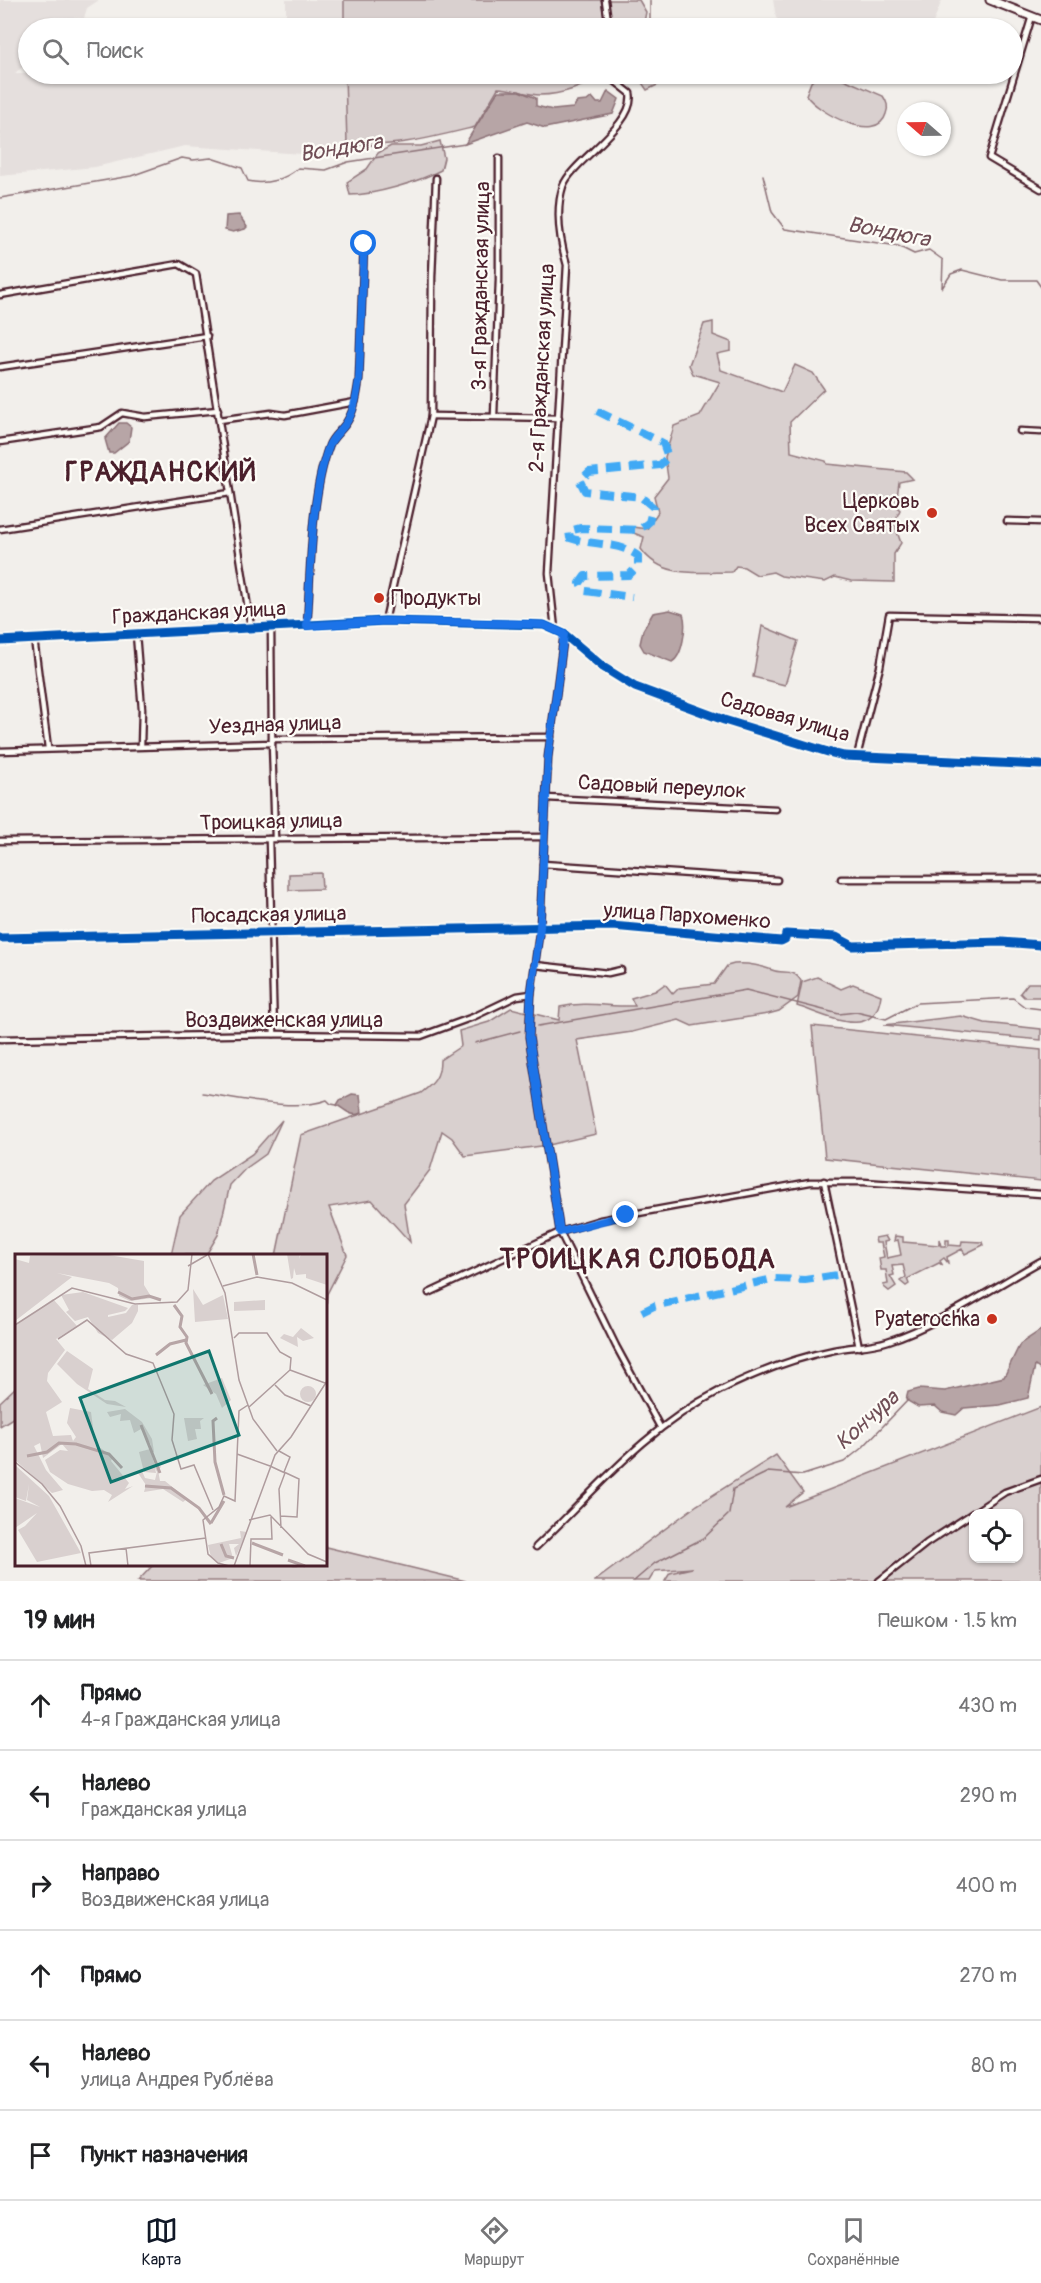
<!DOCTYPE html>
<html lang="ru">
<meta charset="utf-8">
<style>
:root{--surface:#fff;--page:#f6f6f6;--text:#202124;--muted:#757577;--line:#e0e0e0;--accent:#111827}
body{margin:0;font-family:Pangolin,sans-serif;background:var(--page);color:var(--text)}
.controls{position:absolute;right:18px;bottom:18px;display:grid;overflow:hidden;border-radius:12px;box-shadow:0 2px 4px #0004}
.controls button{width:54px;height:54px;display:grid;place-items:center;padding:0;border:0;border-bottom:2px solid var(--line);background:var(--surface);color:var(--text);font:30px sans-serif}
.compass{position:absolute;left:897px;top:102px;width:54px;height:54px;border-radius:50%;background:var(--surface);box-shadow:0 2px 4px #0004;rotate:290deg}
.stop{position:absolute;width:18px;height:18px;margin:-14px;border:4px solid #1a73e8;border-radius:50%;background:#fff}
.stop.end{background:#1a73e8;border-color:#fff;box-shadow:0 2px 6px #0008}
.list{margin:0;padding:0;list-style:none}
h2{display:flex;justify-content:space-between;align-items:center;height:78px;margin:0;padding:0 24px;font-size:26px}
h2 small{font-size:20px;font-weight:400;color:var(--muted)}
.list li{display:grid;grid-template-columns:39px 1fr auto;gap:18px;align-items:center;box-sizing:border-box;height:90px;padding:0 24px;border-top:2px solid var(--line)}
.list b{display:block;font-size:22px;white-space:nowrap}
.list p{margin:0;font-size:20px;white-space:nowrap;color:var(--muted)}
.list em{font-size:20px;font-style:normal;color:var(--muted)}
.icon{flex:none;width:33px;height:33px;fill:none;stroke:currentColor;stroke-width:2;stroke-linecap:round;stroke-linejoin:round}
.map{position:relative;flex:none;width:1041px;height:1581px;overflow:hidden}
.search{position:absolute;background:var(--surface);box-shadow:0 2px 4px #0004;left:18px;right:18px;top:18px;height:66px;display:flex;align-items:center;gap:15px;box-sizing:border-box;padding:0 21px;border-radius:33px;color:var(--muted);font-size:22px}
.sheet{height:618px;background:var(--surface)}
nav{display:flex;justify-content:space-around;align-items:center;box-sizing:border-box;height:84px;border-top:2px solid var(--line);background:var(--surface);font-size:16px;color:var(--muted)}
nav a{display:grid;justify-items:center;gap:3px}
nav .on{color:var(--accent)}
.map>svg:first-child{display:block}
.built{fill:#e5dfdd}
.green{fill:#d9d0cf;stroke:#92787d;stroke-width:1.5;fill-rule:evenodd}
.water{fill:#b7a5a6;stroke:#8b6f75;stroke-width:1.5}
.lines{fill:none;stroke-linecap:round;stroke-linejoin:round}
.stream{stroke:#8b6f75;stroke-width:1.5}
.street-casing{stroke:#4a1f2b;stroke-width:9}
.secondary-casing{stroke:#4a1f2b;stroke-width:11}
.street{stroke:#fdfcf7;stroke-width:4.5}
.secondary{stroke:#fdfcf7;stroke-width:7}
.quiet{stroke:#3fa9f5;stroke-width:8;stroke-dasharray:15 8;stroke-linecap:butt}
.cycleway-casing{stroke:#fdfcf7;stroke-width:13}
.cycleway{stroke:#0057b8;stroke-width:9}
.route{stroke:#1a73e8;stroke-width:8}
.poi-dot{fill:#c8321e;stroke:#fdfcf7;stroke-width:2}
.labels{text-anchor:middle;dominant-baseline:central;stroke-width:4.5;stroke-linejoin:round;paint-order:stroke}
.street-label{font-size:21px;fill:#4a1f2b;stroke:#fdfcf7}
.poi-label{font-size:21px;fill:#4a1f2b;stroke:#fdfcf7;text-anchor:end}
.water-label{font-size:22px;font-style:italic;fill:#704e56;stroke:#fdfcf7}
.district-label{font-size:27px;font-weight:bold;letter-spacing:1.5px;fill:#4a1f2b;stroke:#fdfcf7}
.inset-river{fill:none;stroke:#b7a5a6;stroke-width:3}
.inset-road{fill:none;stroke:#af9c9e;stroke-width:1.5}
.view{fill:#0f766e;fill-opacity:0.15;stroke:#0f766e;stroke-width:3}
.inset-edge{fill:none;stroke:#4a1f2b;stroke-width:3}
</style>
<div class="map">
<svg width="1041" height="1581" viewBox="0 0 1041 1581">
<rect width="100%" height="100%" fill="#f2efeb"/>
<filter id="ink" filterUnits="userSpaceOnUse"><feTurbulence type="fractalNoise" baseFrequency=".0167" numOctaves="2"/><feDisplacementMap in="SourceGraphic" scale="12" xChannelSelector="R" yChannelSelector="G"/><feConvolveMatrix kernelMatrix="1 2 1 2 8 2 1 2 1" color-interpolation-filters="sRGB"/></filter>
<g filter="url(#ink)">
<g class="built">
<path d="M 0,0 L 99,0 L 87,8 L 84,18 L 54,17 L 50,28 L 28,28 L 28,63 L 15,73 L 345,74 L 347,157 L 185,146 L 95,167 L 0,176 Z"/>
<rect x="286" y="0" width="58" height="28"/>
<path d="M 773,0 L 942,0 L 931,28 L 792,28 L 776,18 Z"/>
</g>
<g class="green">
<path d="M 344,0 L 639,0 L 646,12 L 643,28 L 344,28 Z"/>
<path d="M 345,74 L 603,74 C 586,86 562,95 540,95 C 526,95 512,88 498,88 L 475,127 C 434,137 390,149 347,144 Z"/>
<path d="M 636,74 L 672,74 L 674,77 L 647,90 Z"/>
<path d="M 819,74 L 832,74 L 883,96 C 887,102 889,107 886,114 C 877,145 817,112 806,95 L 811,82 Z"/>
<path d="M 440,141 L 444,158 L 441,170 C 418,182 375,195 350,195 L 347,182 L 367,169 L 378,153 L 391,146 L 421,146 Z"/>
<path d="M 713,322 L 713,335 L 731,342 L 731,351 L 717,354 L 721,370 L 782,392 L 795,365 L 813,373 L 824,389 L 790,422 L 791,452 L 826,461 L 827,464 L 906,472 L 913,479 L 899,482 L 896,506 L 900,510 L 894,523 L 901,543 L 894,554 L 894,582 L 851,581 L 835,577 L 825,582 L 781,576 L 773,572 L 757,575 L 744,567 L 736,566 L 732,572 C 699,572 662,579 641,549 L 644,537 L 631,532 L 633,527 L 647,529 L 658,512 L 654,496 L 668,478 L 665,457 L 674,426 L 700,416 L 720,382 L 693,374 L 689,365 L 704,324 Z"/>
<path d="M 762,626 L 798,641 L 785,685 L 753,677 Z"/>
<path d="M 321,873 L 322,889 L 289,890 L 289,874 Z"/>
<path d="M 734,964 C 749,963 759,965 772,970 C 783,975 793,967 801,981 L 798,997 L 779,1011 L 768,1014 L 692,1026 L 679,1020 L 632,1032 L 577,1040 L 596,1134 L 549,1145 L 465,1156 L 452,1138 L 442,1131 L 430,1170 L 404,1204 L 410,1242 L 372,1200 L 329,1207 L 347,1255 L 327,1294 L 326,1309 L 326,1256 L 276,1256 L 301,1135 L 421,1093 C 434,1083 440,1077 440,1060 L 461,1046 L 459,1031 L 489,1022 L 511,1008 L 559,1020 L 560,1007 C 587,1001 608,1007 635,1006 L 631,998 L 655,991 L 665,984 L 673,994 L 679,988 L 714,984 L 727,966 Z"/>
<path d="M 817,977 L 841,989 L 853,984 L 881,995 C 875,1043 826,1015 797,1006 L 802,982 Z"/>
<path d="M 1028,983 L 1041,983 L 1041,997 L 1024,997 L 1020,993 Z"/>
<path d="M 961,1016 L 985,1023 L 1041,1029 L 1041,1040 L 884,1025 Z"/>
<path d="M 812,1026 L 1041,1050 L 1041,1181 L 825,1158 Z"/>
<path d="M 282,1120 L 266,1154 L 245,1169 L 230,1185 L 218,1235 L 206,1255 L 171,1255 L 180,1215 L 211,1181 L 252,1154 Z"/>
<path d="M 885,1236 L 888,1241 L 884,1242 L 887,1258 L 901,1255 L 898,1240 L 894,1241 L 895,1236 L 903,1237 L 903,1242 L 939,1245 L 939,1239 L 941,1246 L 946,1246 L 946,1240 L 949,1240 L 949,1245 L 961,1246 L 962,1241 L 982,1242 L 983,1245 L 965,1254 L 962,1249 L 947,1257 L 948,1263 L 944,1258 L 940,1261 L 943,1266 L 939,1263 L 907,1279 L 909,1284 L 906,1286 L 900,1281 L 906,1277 L 903,1265 L 892,1266 L 894,1275 L 890,1276 L 896,1286 L 889,1291 L 884,1287 L 883,1285 L 888,1284 L 886,1270 L 881,1270 L 879,1258 L 884,1257 L 881,1243 L 876,1243 L 875,1238 Z"/>
<path d="M 16,1387 L 16,1416 L 0,1426 L 0,1402 Z"/>
<path d="M 1041,1407 L 1041,1581 L 665,1581 L 670,1573 L 692,1568 L 655,1571 L 649,1581 L 595,1581 L 697,1505 L 776,1455 L 803,1492 L 785,1507 ZM 974,1514 L 1018,1514 L 1018,1558 L 974,1558 Z"/>
<path d="M 326,1547 L 466,1581 L 138,1581 L 153,1565 L 326,1564 Z"/>
</g>
<g class="water">
<path d="M 498,91 L 519,91 L 536,98 L 536,106 L 553,110 L 573,108 L 577,102 L 587,101 L 592,97 L 597,103 L 602,103 L 608,91 L 619,99 L 613,114 L 545,128 L 527,122 L 465,144 Z"/>
<path d="M 239,215 L 247,227 L 245,229 L 233,232 L 225,230 L 226,216 Z"/>
<path d="M 119,423 L 126,423 L 131,427 L 129,441 L 114,453 L 109,453 L 105,439 Z"/>
<path d="M 670,610 L 683,614 C 687,625 683,656 672,662 L 644,651 L 640,644 L 643,630 L 653,613 Z"/>
<path d="M 352,1094 L 360,1095 L 362,1113 C 352,1118 345,1110 337,1105 L 340,1100 Z"/>
<path d="M 1041,1330 L 1041,1370 L 1035,1366 L 1028,1398 L 1000,1405 L 964,1408 L 956,1415 L 942,1412 L 935,1406 L 918,1407 L 906,1400 L 908,1392 L 919,1389 L 945,1391 L 1004,1377 L 1020,1344 Z"/>
</g>
<g class="lines">
<g class="stream">
<path d="M 650,28 L 650,0"/>
<path d="M 618,78 L 622,74"/>
<path d="M 763,175 L 772,212 L 785,229 L 898,246 L 914,254 L 929,250 L 943,260 L 942,288 L 951,274 L 962,270 L 1002,280 L 1036,280 L 1041,287"/>
<path d="M 0,198 L 131,176 L 182,158 L 193,160 L 211,158 L 242,168 L 248,181 C 265,185 285,180 298,168 L 326,170 L 348,162 L 465,144"/>
<path d="M 538,1026 L 746,990 L 839,1014 L 856,1012 L 886,1019 L 917,1003 L 1013,998 L 1025,1007 L 1041,1009"/>
<path d="M 475,1043 L 520,1031"/>
<path d="M 202,1093 C 238,1098 295,1112 327,1100 L 331,1104 L 337,1105"/>
<path d="M 634,1581 L 655,1563 L 704,1538 L 729,1514 L 733,1489 L 768,1472 L 803,1475 L 844,1462 L 863,1447 L 908,1400"/>
</g>
<g class="street-casing">
<g id="street">
<path d="M 605,0 L 609,28"/>
<path d="M 1032,16 L 989,158 L 1041,189"/>
<path d="M 0,295 L 179,264 L 196,274 L 251,627"/>
<path d="M 0,367 L 207,336"/>
<path d="M 494,415 L 499,280 L 499,158"/>
<path d="M 431,416 L 559,418"/>
<path d="M 219,420 L 271,413 L 285,415 L 355,402"/>
<path d="M 1020,431 L 1041,432"/>
<path d="M 0,442 L 101,427 L 122,413 L 145,417 L 218,410"/>
<path d="M 1007,521 L 1041,522"/>
<path d="M 0,529 L 230,493"/>
<path d="M 385,621 L 431,416 L 432,277 L 436,178"/>
<path d="M 271,626 L 272,739"/>
<path d="M 307,626 C 311,572 310,497 329,446 C 332,436 343,430 348,420 C 355,408 357,394 359,380 L 364,242"/>
<path d="M 555,629 L 549,573 L 567,265 C 560,241 555,211 563,186 C 572,161 637,124 630,93 L 606,74"/>
<path d="M 136,634 L 142,709 L 141,746"/>
<path d="M 34,639 L 48,748"/>
<path d="M 272,743 L 275,838"/>
<path d="M 0,751 L 272,743 L 272,739 L 551,737"/>
<path d="M 857,756 L 880,667 L 889,615 L 1041,618"/>
<path d="M 546,798 L 776,809"/>
<path d="M 269,839 L 274,1034"/>
<path d="M 0,841 L 543,837"/>
<path d="M 543,864 L 777,880"/>
<path d="M 841,879 L 1041,879"/>
<path d="M 0,938 L 612,926 L 781,941 L 785,939 L 786,934 L 836,937 L 853,946 L 1002,942 L 1041,945"/>
<path d="M 535,965 L 608,973 L 621,970"/>
<path d="M 531,994 L 529,1037 L 560,1232 L 616,1346 L 660,1427"/>
<path d="M 0,1039 L 274,1034 L 421,1036 L 473,1017 L 517,996 L 531,994 L 540,927 L 548,757 L 564,634"/>
<path d="M 824,1181 L 859,1347"/>
<path d="M 429,1293 L 560,1232 L 600,1220 L 810,1182 L 864,1182 L 1041,1194"/>
<path d="M 536,1547 C 595,1491 644,1429 719,1391 C 755,1373 794,1358 834,1350 C 852,1346 870,1347 888,1341 C 938,1325 994,1287 1041,1261"/>
<path d="M 879,1581 L 927,1543 L 1005,1492 L 1041,1479"/>
</g>
</g>
<g class="secondary-casing">
<g id="secondary">
<path d="M 990,0 L 1041,20"/>
<path d="M 0,641 L 385,621 L 544,625 L 564,634 L 603,667 L 635,687 L 724,720 L 828,752 L 844,756 L 1041,765"/>
</g>
</g>
<use href="#street" class="street"/>
<use href="#secondary" class="secondary"/>
<g class="quiet">
<path d="M 597,411 L 663,443 L 668,457 L 660,465 L 589,472 L 580,481 L 585,491 L 641,497 L 653,507 L 649,522 L 639,530 L 581,528 L 569,531 L 570,538 C 593,546 618,541 638,556 L 638,566 L 629,575 L 585,576 L 580,583 L 585,591 L 632,597"/>
<path d="M 642,1312 L 654,1306 L 773,1279 L 805,1280 L 837,1275"/>
</g>
<g class="cycleway-casing">
<g id="cycleway">
<path d="M 0,641 L 385,621 L 544,625 L 564,634 L 603,667 L 635,687 L 724,720 L 828,752 L 844,756 L 1041,765"/>
<path d="M 0,938 L 612,926 L 781,941 L 785,939 L 786,934 L 836,937 L 853,946 L 1002,942 L 1041,945"/>
</g>
</g>
<use href="#cycleway" class="cycleway"/>
</g>
</g>
<g class="lines" filter="url(#ink)">
<path class="route" d="M 364,244 L 359,380 C 357,394 355,408 348,420 C 343,430 332,436 329,446 C 310,497 311,572 307,626 L 385,621 L 529,624 L 544,625 L 564,634 L 548,757 L 540,927 L 531,994 L 529,1037 L 560,1232 L 626,1215"/>
</g>
<g class="poi-dot">
<circle cx="932" cy="513" r="6"/>
<circle cx="379" cy="598" r="6"/>
<circle cx="992" cy="1319" r="6"/>
</g>
<g class="labels">
<g class="street-label">
<text transform="translate(481 286) rotate(-89)">3-я Гражданская улица</text>
<text transform="translate(542 368) rotate(-87)">2-я Гражданская улица</text>
<text transform="translate(199 613) rotate(-3)">Гражданская улица</text>
<text transform="translate(785 717) rotate(16)">Садовая улица</text>
<text transform="translate(275 725) rotate(-2)">Уездная улица</text>
<text transform="translate(662 787) rotate(3)">Садовый переулок</text>
<text transform="translate(271 822) rotate(-1)">Троицкая улица</text>
<text transform="translate(269 915) rotate(-1)">Посадская улица</text>
<text transform="translate(687 916) rotate(4)">улица Пархоменко</text>
<text x="284" y="1020">Воздвиженская улица</text>
</g>
<g class="poi-label">
<text x="920" y="501">Церковь<tspan x="920" dy="24">Всех Святых</tspan></text>
<text x="391" y="598" text-anchor="start">Продукты</text>
<text x="980" y="1319">Pyaterochka</text>
</g>
<g class="water-label">
<text transform="translate(341 148) rotate(-9)">Вондюга</text>
<text transform="translate(889 232) rotate(11)">Вондюга</text>
<text transform="translate(867 1420) rotate(-42)">Кончура</text>
</g>
<g class="district-label">
<text x="161" y="472">ГРАЖДАНСКИЙ</text>
<text x="638" y="1259">ТРОИЦКАЯ СЛОБОДА</text>
</g>
</g>
<g transform="translate(15 1254)">
<rect width="312" height="312" fill="#f2efeb"/>
<path d="M 88,0 L 129,7 L 129,31 L 137,44 L 115,47 L 104,42 L 103,34 L 94,29 L 42,19 L 57,23 L 0,67 L 0,5 L 14,9 L 15,2 ZM 272,0 L 285,0 L 284,5 L 286,0 L 312,0 L 312,31 L 291,24 L 291,20 L 281,21 L 279,14 L 278,24 L 276,25 ZM 178,35 L 188,51 L 208,41 L 213,65 L 180,68 ZM 68,38 L 113,54 L 110,57 L 93,61 L 93,63 L 111,59 L 117,51 L 123,51 L 123,57 L 117,69 L 97,86 L 83,79 L 73,63 L 60,67 L 51,58 L 54,56 L 46,41 ZM 38,45 L 62,72 L 41,85 L 50,96 L 33,119 L 32,127 L 47,148 L 31,158 L 38,182 L 56,181 L 58,187 L 61,183 L 52,169 L 55,154 L 76,158 L 80,190 L 98,203 L 96,207 L 114,229 L 110,235 L 118,232 L 93,248 L 97,241 L 89,236 L 77,237 L 53,230 L 35,218 L 30,206 L 45,196 L 53,197 L 47,190 L 28,204 L 25,189 L 19,192 L 31,216 L 48,236 L 37,239 L 0,206 L 0,72 ZM 250,46 L 250,56 L 219,57 L 219,48 ZM 286,74 L 299,84 L 288,87 L 282,83 L 283,93 L 265,84 L 269,80 L 278,83 ZM 52,97 L 78,115 L 73,135 L 90,146 L 100,147 L 111,153 L 92,150 L 62,130 L 42,110 ZM 207,124 L 216,146 L 207,154 L 201,140 L 188,131 ZM285 140a8 8 0 1 1 16 0a8 8 0 1 1-16 0ZM 110,155 L 127,168 L 137,185 L 139,198 L 136,199 L 141,215 L 143,209 L 146,213 L 143,216 L 145,227 L 150,227 L 172,245 L 168,248 L 148,235 L 129,238 L 131,231 L 123,219 L 127,217 L 130,224 L 140,226 L 142,218 L 140,214 L 141,219 L 129,218 L 124,198 L 135,195 L 136,191 L 126,175 L 119,179 L 115,166 L 105,167 L 106,160 L 95,163 L 92,158 ZM 169,164 L 189,164 L 185,167 L 186,175 L 180,175 L 182,185 L 173,187 ZM 0,211 L 34,242 L 66,299 L 22,308 L 3,276 L 10,272 L 22,259 L 0,274 L 0,244 L 25,253 L 12,246 L 14,230 L 11,247 L 0,243 ZM 225,277 L 232,278 L 221,302 L 219,294 L 224,290 L 214,290 L 218,304 L 204,309 L 196,303 L 193,291 L 226,284 Z" fill="#d9d0cf"/>
<path class="inset-river" d="M 238,0 L 242,21M 103,38 L 117,45 L 134,42 L 146,46M 159,51 L 167,62 L 165,73 L 172,83 L 171,89 L 197,140M 141,101 L 155,90 L 171,86M 202,164 L 198,167 L 200,208 L 209,241M 126,171 L 145,219M 12,202 L 32,198 L 44,189 L 61,190 L 94,200 L 107,214M 130,232 L 156,234 L 184,254 L 196,270M 196,269 L 209,247M 237,289 L 268,301M 206,290 L 211,302 L 219,304M 273,306 L 290,312"/>
<path class="inset-road" d="M 193,0 L 210,39 L 224,126 L 238,165 L 262,197M 173,12 L 192,1M 208,32 L 242,23 L 277,29 L 312,46M 0,71 L 57,34 L 120,50 L 162,48 L 173,36 L 177,0M 219,84 L 224,79 L 252,79 L 265,98 L 276,104 L 275,116 L 234,153M 43,85 L 72,66 L 111,100 L 138,109 L 159,160 L 157,186 L 166,215 L 179,211 L 198,256M 275,116 L 310,129M 260,131 L 270,141 L 296,152M 264,197 L 275,203 L 269,218 L 284,225 L 282,263 L 265,262M 222,200 L 255,212M 0,208 L 27,230 L 45,252 L 66,292 L 71,312M 255,212 L 270,219 L 264,235 L 266,274M 234,266 L 255,261 L 293,300 L 312,308M 111,294 L 113,312M 76,312 L 74,299 L 191,284M 214,312 L 203,309 L 193,300 L 188,266 L 204,253 L 209,242 L 220,247 L 224,157 L 233,151M 219,312 L 260,201 L 276,183 L 312,127M 235,312 L 236,285 L 257,285 L 256,263"/>
<path class="view" d="M 194,97 L 224,181 L 96,228 L 65,144 Z"/>
<rect width="312" height="312" class="inset-edge"/>
</g>
</svg>
<div class="controls">
<button><svg class="icon" aria-label="locate" viewBox="0 0 24 24"><circle cx="12" cy="12" r="6"/><path d="M12 2v4M12 18v4M2 12h4M18 12h4"/></svg></button>
</div>
<svg class="compass" viewBox="-18 -18 36 36"><path d="M0-13l5 13h-10z" fill="#e53935"/><path d="M0 13l5-13h-10z" fill="#757577"/></svg>
<div class="stop" style="left:364px;top:244px"></div>
<div class="stop end" style="left:626px;top:1215px"></div>
<div class="search"><svg class="icon" aria-label="search" viewBox="0 0 24 24"><circle cx="10" cy="10" r="6"/><path d="M15 15l6 6"/></svg>Поиск</div>
</div>
<section class="sheet">
<h2>19 мин<small>Пешком · 1.5 km</small></h2>
<ul class="list">
<li><svg class="icon" aria-label="ahead" viewBox="0 0 24 24"><path d="M12 20V5M6 11l6-6 6 6"/></svg><div><b>Прямо</b><p>4-я Гражданская улица</p></div><em>430 m</em></li>
<li><svg class="icon" aria-label="left" viewBox="0 0 24 24"><path d="M17 20v-9H6M10 6l-5 5 5 5"/></svg><div><b>Налево</b><p>Гражданская улица</p></div><em>290 m</em></li>
<li><svg class="icon" aria-label="right" viewBox="0 0 24 24"><path d="M7 20v-9h11M14 6l5 5-5 5"/></svg><div><b>Направо</b><p>Воздвиженская улица</p></div><em>400 m</em></li>
<li><svg class="icon" aria-label="ahead" viewBox="0 0 24 24"><path d="M12 20V5M6 11l6-6 6 6"/></svg><div><b>Прямо</b></div><em>270 m</em></li>
<li><svg class="icon" aria-label="left" viewBox="0 0 24 24"><path d="M17 20v-9H6M10 6l-5 5 5 5"/></svg><div><b>Налево</b><p>улица Андрея Рублёва</p></div><em>80 m</em></li>
<li><svg class="icon" aria-label="arrive" viewBox="0 0 24 24"><path d="M6 21V4h12l-3 4 3 4H6"/></svg><div><b>Пункт назначения</b></div></li>
</ul>
</section>
<nav>
<a class="on"><svg class="icon" aria-label="map" viewBox="0 0 24 24"><path d="M3 6l6-2 6 2 6-2v14l-6 2-6-2-6 2zM9 4v14M15 6v14"/></svg>Карта</a>
<a><svg class="icon" aria-label="directions" viewBox="0 0 24 24"><path d="M12 3l9 9-9 9-9-9zM9 14v-3h6M13 9l2 2-2 2"/></svg>Маршрут</a>
<a><svg class="icon" aria-label="saved" viewBox="0 0 24 24"><path d="M7 4h10v16l-5-4-5 4z"/></svg>Сохранённые</a>
</nav>
